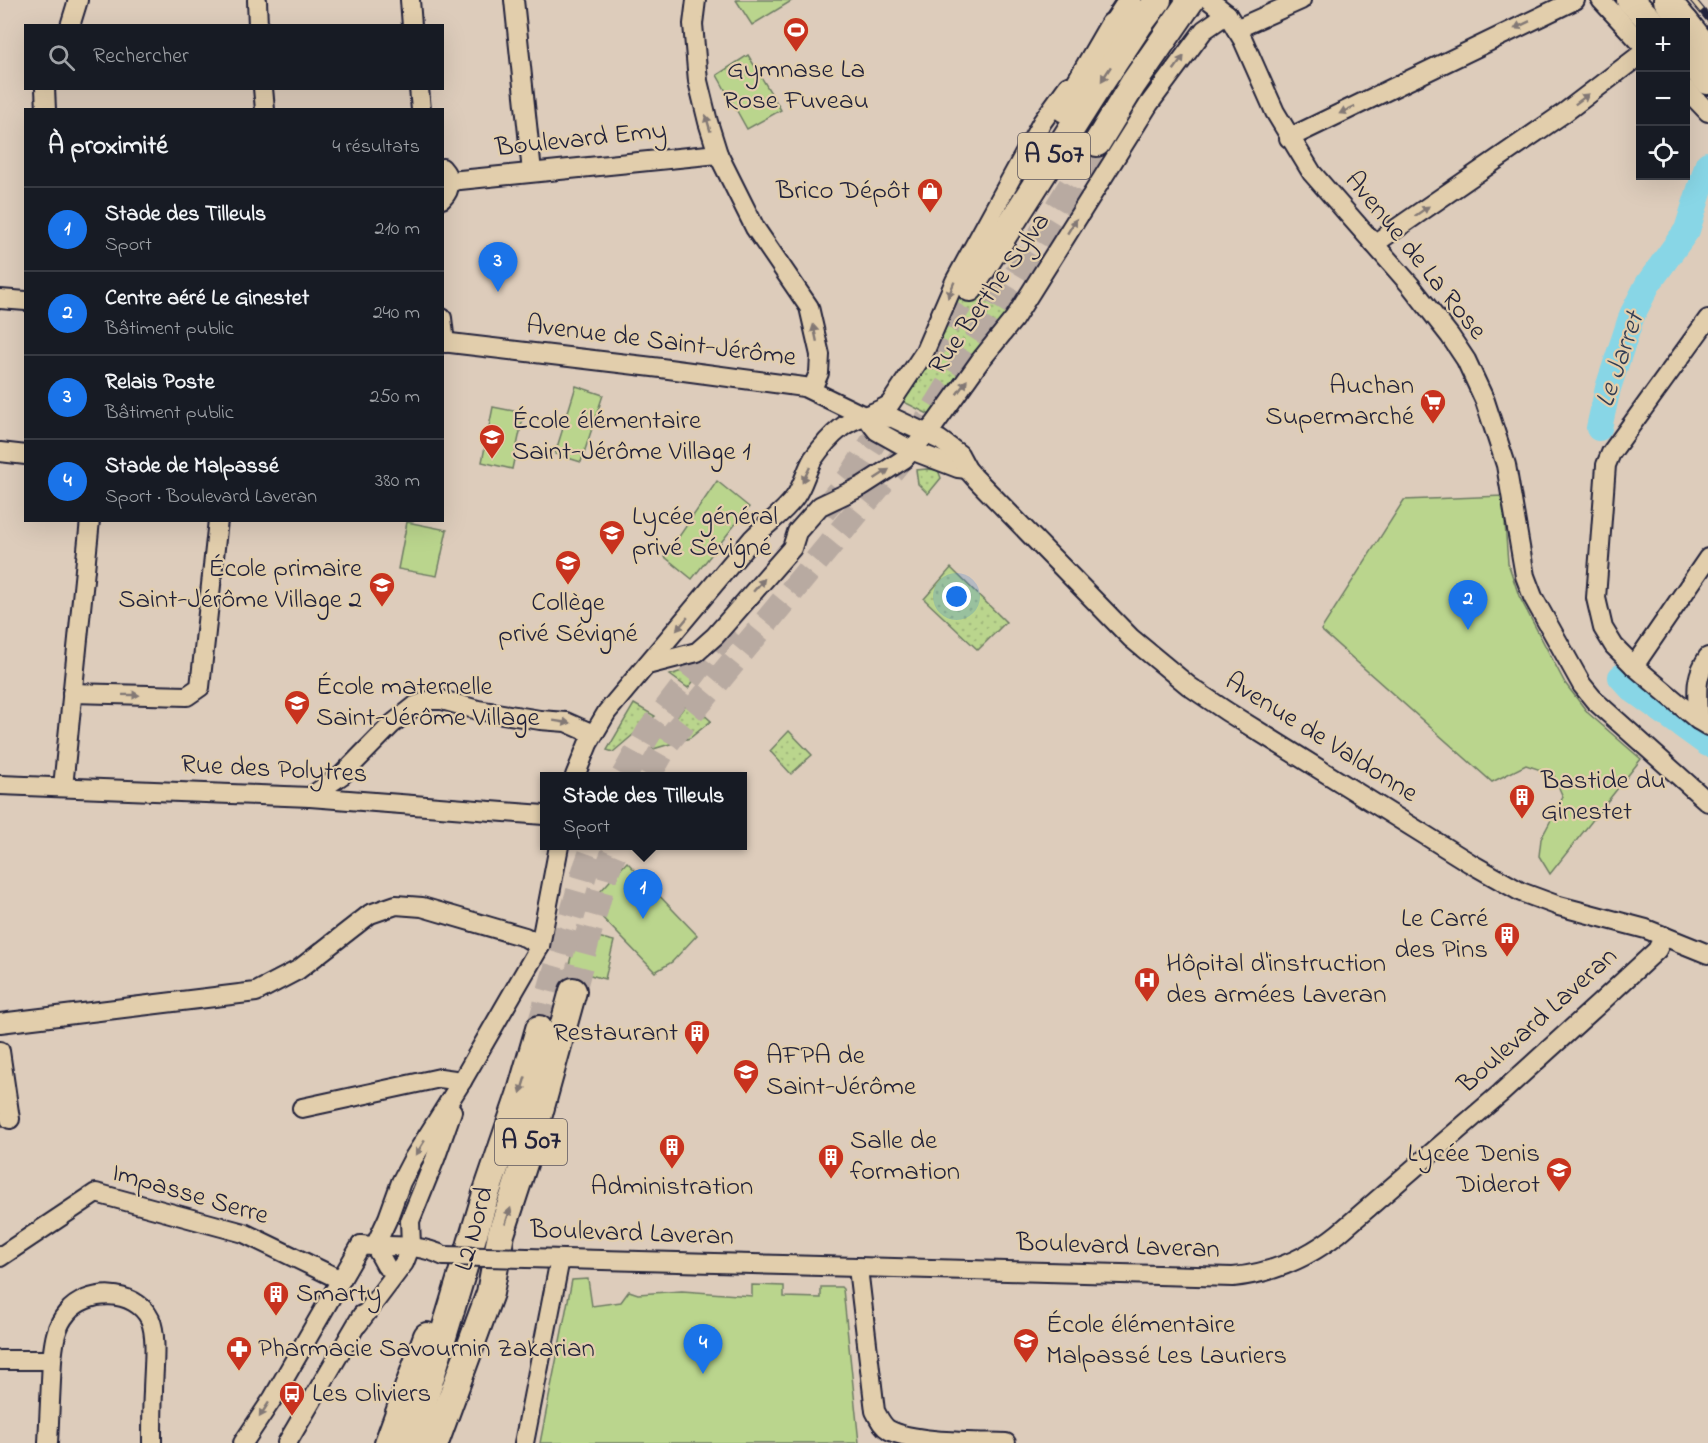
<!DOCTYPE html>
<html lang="fr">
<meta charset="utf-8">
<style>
:root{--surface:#171b24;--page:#20242c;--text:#f1f3f6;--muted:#9ea1a6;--line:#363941;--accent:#1a73e8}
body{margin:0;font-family:"Indie Flower",sans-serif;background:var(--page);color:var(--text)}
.controls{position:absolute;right:18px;top:18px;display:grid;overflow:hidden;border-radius:0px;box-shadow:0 6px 24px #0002}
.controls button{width:54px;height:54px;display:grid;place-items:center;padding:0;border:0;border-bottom:2px solid var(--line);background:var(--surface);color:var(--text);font:30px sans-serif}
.you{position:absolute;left:957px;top:597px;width:21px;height:21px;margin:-15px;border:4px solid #fff;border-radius:50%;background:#1a73e8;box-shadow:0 0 0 9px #1a73e833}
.badge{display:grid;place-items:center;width:39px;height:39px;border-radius:50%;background:var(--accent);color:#fff;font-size:20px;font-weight:700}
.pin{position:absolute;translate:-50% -50px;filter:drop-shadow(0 2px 3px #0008)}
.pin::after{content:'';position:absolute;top:32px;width:21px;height:18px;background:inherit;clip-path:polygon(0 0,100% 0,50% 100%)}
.popup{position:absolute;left:540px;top:772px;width:207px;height:78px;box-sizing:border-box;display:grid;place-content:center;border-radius:0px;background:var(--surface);filter:drop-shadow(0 2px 4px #0005);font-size:20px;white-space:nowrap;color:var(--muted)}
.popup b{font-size:22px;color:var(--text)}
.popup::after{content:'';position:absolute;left:50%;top:100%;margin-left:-12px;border:12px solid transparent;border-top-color:var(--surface)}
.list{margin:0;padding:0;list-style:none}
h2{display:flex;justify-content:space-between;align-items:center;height:78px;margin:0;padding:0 24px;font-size:26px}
h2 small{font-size:20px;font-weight:400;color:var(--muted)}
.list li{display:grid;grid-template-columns:39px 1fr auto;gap:18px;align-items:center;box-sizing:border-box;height:84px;padding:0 24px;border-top:2px solid var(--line)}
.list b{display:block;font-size:22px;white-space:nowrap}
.list p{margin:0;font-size:20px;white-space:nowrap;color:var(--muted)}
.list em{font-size:20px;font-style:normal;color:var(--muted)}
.icon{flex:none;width:33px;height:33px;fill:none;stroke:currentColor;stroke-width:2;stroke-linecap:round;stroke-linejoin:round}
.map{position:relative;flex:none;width:1708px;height:1443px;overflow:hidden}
.search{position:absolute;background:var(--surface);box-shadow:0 6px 24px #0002;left:24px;top:24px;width:420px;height:66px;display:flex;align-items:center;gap:15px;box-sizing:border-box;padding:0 21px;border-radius:0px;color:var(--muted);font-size:22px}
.panel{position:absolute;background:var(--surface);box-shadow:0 6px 24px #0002;left:24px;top:108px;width:420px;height:414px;border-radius:0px}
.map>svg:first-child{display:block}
.grass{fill:url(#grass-dots);stroke:#6e7c64;stroke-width:1.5}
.garden{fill:#bad58d;stroke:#6e7c64;stroke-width:1.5}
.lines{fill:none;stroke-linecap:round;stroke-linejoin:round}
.river{stroke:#88d6e6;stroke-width:26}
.highway-tunnel{stroke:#b8aaa1;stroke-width:26;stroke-dasharray:26 13;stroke-linecap:butt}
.minor-casing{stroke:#22223b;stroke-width:22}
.major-casing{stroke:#22223b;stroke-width:27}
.highway-casing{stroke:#22223b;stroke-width:30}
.minor{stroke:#e2ceac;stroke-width:18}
.major{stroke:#e2ceac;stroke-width:22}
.highway{stroke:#e2ceac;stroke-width:26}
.rail-casing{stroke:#22223b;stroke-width:7}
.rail{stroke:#e2ceac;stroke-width:4.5;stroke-dasharray:14;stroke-linecap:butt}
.minor-bridge-casing{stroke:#22223b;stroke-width:22;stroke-linecap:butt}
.minor-bridge{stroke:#e2ceac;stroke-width:18}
.oneway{fill:#827874}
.labels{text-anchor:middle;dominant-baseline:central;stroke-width:4.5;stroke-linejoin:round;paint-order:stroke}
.shield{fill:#e2ceac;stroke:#5c565d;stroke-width:1.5}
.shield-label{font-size:26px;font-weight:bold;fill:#22223b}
.poi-label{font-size:27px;fill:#22223b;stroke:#e2ceac;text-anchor:start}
.street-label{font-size:27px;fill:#22223b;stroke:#e2ceac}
.water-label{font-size:28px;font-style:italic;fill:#313d55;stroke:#e2ceac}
</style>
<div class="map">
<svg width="1708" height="1443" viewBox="0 0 1708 1443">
<defs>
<pattern id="grass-dots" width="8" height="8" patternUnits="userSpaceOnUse" patternTransform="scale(1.5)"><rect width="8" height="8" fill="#bad58d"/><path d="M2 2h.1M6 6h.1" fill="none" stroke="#a0b77b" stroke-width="1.8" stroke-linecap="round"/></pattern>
</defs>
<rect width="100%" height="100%" fill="#dcb"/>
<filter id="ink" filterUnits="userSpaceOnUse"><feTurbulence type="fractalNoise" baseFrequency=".0167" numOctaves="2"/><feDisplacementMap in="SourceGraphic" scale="12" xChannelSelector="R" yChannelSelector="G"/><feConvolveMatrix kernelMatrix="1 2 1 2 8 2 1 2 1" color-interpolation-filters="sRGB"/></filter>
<g filter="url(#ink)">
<g class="grass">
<path d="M 960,280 L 1010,313 L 932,416 L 902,401 Z"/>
<path d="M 927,469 L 938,470 L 941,478 L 928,494 L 918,484 L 916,470 Z"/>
<path d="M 951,568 L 1006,622 L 978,650 L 924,599 Z"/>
<path d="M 703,664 L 705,667 L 688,688 L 670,675 Z"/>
<path d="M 689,701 L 711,721 L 690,738 L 650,750 Z"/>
<path d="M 634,704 L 655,716 L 613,752 L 607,750 Z"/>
<path d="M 789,731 L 812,755 L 791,774 L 770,751 Z"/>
</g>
<g class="garden">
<path d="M 736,0 L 793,0 L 752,25 Z"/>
<path d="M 748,55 L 781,110 L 747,129 L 717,75 Z"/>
<path d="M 576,386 L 603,395 L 581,462 L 555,454 Z"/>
<path d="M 493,407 L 524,413 L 512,469 L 482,462 Z"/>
<path d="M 717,481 L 749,507 L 692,579 L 665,557 Z"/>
<path d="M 1503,496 L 1508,563 L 1519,596 L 1565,683 L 1588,713 L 1641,759 L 1550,874 L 1539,856 L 1541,839 L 1563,797 L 1553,774 L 1526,765 L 1492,782 L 1321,630 L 1404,500 Z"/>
<path d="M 407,522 L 447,530 L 437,576 L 398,569 Z"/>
<path d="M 627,862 L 697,935 L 672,962 L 655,972 L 589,904 Z"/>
<path d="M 577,932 L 614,941 L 605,979 L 568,969 Z"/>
<path d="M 588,1279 L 592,1306 L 621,1302 L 629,1291 L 638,1294 L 682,1291 L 752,1296 L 752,1285 L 784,1286 L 784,1297 L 821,1298 L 821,1287 L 841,1287 L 843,1289 L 859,1443 L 540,1443 L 572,1280 Z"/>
</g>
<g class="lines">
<g class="river">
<path d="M 1599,428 L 1608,388 L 1632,315 L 1648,284 L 1687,230 L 1708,164"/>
<path d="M 1621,677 L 1632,689 L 1708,744"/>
</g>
<g class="highway-tunnel">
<path d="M 925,359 L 970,288"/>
<path d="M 823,511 L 851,477 L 893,411"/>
<path d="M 624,776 L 649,732 L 730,626"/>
<path d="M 648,776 L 668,741 L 914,443 L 1097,143"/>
<path d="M 573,991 L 604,877 L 617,846"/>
<path d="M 539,1029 L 585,871 L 594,846"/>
</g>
<g class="minor-casing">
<g id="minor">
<path d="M 257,0 L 258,26"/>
<path d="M 410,0 L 412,26"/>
<path d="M 514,0 L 532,172"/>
<path d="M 696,0 L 693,24 L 698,81 L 708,122 L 718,154 L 755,228 L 809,307 L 820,355 L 819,373 L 812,389"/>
<path d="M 1209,0 L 1227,14 L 1243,40 L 1275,112 L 1312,173 L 1411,286 L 1450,336 L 1466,360 L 1485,401 L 1506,465 L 1525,576 L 1533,597 L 1582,685 L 1595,701 L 1708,802"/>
<path d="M 1601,0 L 1640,42"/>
<path d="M 70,26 L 78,0"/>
<path d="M 1236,29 L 1301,0"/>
<path d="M 45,88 L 46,110"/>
<path d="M 263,88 L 265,110"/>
<path d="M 419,88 L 421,110"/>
<path d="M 1686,89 L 1708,112"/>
<path d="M 1289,138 L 1575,0"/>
<path d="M 442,168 C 451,178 452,189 442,199"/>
<path d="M 450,181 L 718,154"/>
<path d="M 1374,244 L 1564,113 L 1640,55"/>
<path d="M 0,299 L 26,301"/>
<path d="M 442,318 L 445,343"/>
<path d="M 1708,319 L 1611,453 L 1606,465 L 1596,598 L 1603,628 L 1614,646 L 1634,666 L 1698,720 L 1708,726"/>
<path d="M 442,342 L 661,368 L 804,387 L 866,417 L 877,431 L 911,450 L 958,468 L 967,469"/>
<path d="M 866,417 L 893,418 L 940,440 L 959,454 L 967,469 L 974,477 L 1131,638 L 1189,686 L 1226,711 L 1470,863 L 1521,892 L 1559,906 L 1646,929 L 1708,954"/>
<path d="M 0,452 L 26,455"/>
<path d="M 647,665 L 697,652 L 715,636 L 792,548 L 797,532 L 820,506 L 862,486 L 904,459 L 935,424 L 980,361 L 1014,319 L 1149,104 L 1204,30 L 1227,14"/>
<path d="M 1634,666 L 1708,558"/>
<path d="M 72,693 L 187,696 L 200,687 L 218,520"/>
<path d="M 1698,720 C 1698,694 1693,680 1708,657"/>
<path d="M 575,776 L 588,744 L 607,712 L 752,539 C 766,524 783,514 795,497 C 803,486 806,471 813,459 C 820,449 831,436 841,428 C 855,416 875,415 890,404 L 924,353 L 955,281 L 1042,122 L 1068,86"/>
<path d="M 0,785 L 310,797 L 544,815"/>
<path d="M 63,787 L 90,520"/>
<path d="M 310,797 L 342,775 L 391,725 L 415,706 L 431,700 L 442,700 L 478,710 L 540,720 L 566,722 L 593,734"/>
<path d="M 0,1023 L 256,992 L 298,970 L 370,914 L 396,905 L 422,907 L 525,937 L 540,946"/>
<path d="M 0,1051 L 10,1119"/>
<path d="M 302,1108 L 440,1078 L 462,1081"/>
<path d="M 375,1246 L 388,1218 L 401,1182 L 413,1159 L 462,1081 L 540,946 L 559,846"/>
<path d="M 375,1246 L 386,1266"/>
<path d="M 0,1257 L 96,1193 L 244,1233 L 341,1280"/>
<path d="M 527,1258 L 1233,1277 C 1273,1273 1308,1258 1339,1233 L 1501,1093 L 1601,1002 L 1657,950 L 1664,936"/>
<path d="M 858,1268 L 875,1411 C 879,1418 882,1426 889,1430 C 913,1443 977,1442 1006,1443"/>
<path d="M 358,1324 L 404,1263 L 411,1245 L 410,1221 L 435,1159 L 452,1111"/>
<path d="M 0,1360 L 52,1360 C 54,1343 55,1327 67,1313 C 86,1289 135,1288 150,1319 C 158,1337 153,1372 153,1392 C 152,1409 152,1426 152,1443"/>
<path d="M 48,1443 L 52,1360"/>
<path d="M 243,1443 L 273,1398 L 361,1245 C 392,1248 414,1242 444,1256"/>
<path d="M 287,1443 L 362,1315"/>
<path d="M 524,1443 L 560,1259"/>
</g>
</g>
<g class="major-casing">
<path id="major" d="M 1113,26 L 1130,0"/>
</g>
<g class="highway-casing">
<g id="highway">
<path d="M 1630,0 L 1652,22"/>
<path d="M 1667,0 L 1685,22"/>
<path d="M 1686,23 L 1708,51"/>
<path d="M 1686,58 L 1708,81"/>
<path d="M 1065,109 L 1113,26"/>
<path d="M 1097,143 L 1133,84 L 1191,0"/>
<path d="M 970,288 L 1094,93 L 1139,25 L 1158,0"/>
<path d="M 388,1443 L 427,1336"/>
<path d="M 411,1443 L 485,1197 L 520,1095 L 539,1029"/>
<path d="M 435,1443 L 490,1293 L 501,1234 L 533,1136 L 573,991"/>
</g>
</g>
<use href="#minor" class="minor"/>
<use href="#major" class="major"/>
<use href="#highway" class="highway"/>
<g class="rail-casing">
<path id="rail" d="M 1693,0 L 1708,18"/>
</g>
<use href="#rail" class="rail"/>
<g class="minor-bridge-casing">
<path id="minor-bridge" d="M 444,1256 L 527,1258"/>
</g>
<use href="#minor-bridge" class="minor-bridge"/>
</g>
<defs><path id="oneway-solid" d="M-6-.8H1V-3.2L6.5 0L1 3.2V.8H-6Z" transform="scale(1.5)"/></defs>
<g class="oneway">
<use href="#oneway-solid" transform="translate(1522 25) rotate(154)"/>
<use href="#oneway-solid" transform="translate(1179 63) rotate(-54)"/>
<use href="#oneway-solid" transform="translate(1106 74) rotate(123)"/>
<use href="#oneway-solid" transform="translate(1582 99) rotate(-37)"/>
<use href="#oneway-solid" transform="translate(1347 110) rotate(154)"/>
<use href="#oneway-solid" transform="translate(708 123) rotate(-106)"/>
<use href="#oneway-solid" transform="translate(1422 211) rotate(-35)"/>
<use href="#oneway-solid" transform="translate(1072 226) rotate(-58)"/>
<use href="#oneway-solid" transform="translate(951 290) rotate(112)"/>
<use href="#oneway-solid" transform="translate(815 333) rotate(-102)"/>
<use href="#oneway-solid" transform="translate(962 387) rotate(-54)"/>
<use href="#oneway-solid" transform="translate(882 474) rotate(-33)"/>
<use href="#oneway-solid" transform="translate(806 475) rotate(116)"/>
<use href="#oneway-solid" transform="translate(759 585) rotate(-49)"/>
<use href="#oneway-solid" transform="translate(682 624) rotate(130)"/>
<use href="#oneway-solid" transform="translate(131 695) rotate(1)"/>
<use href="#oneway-solid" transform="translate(562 722) rotate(9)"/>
<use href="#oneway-solid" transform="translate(523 1085) rotate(107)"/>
<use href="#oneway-solid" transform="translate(420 1148) rotate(122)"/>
<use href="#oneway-solid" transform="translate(508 1216) rotate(-72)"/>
<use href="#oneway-solid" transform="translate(264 1410) rotate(123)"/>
</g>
</g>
<defs>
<g id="stadium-pin" transform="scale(1.35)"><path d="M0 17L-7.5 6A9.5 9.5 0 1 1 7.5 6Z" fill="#c8321e" stroke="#e2ceac"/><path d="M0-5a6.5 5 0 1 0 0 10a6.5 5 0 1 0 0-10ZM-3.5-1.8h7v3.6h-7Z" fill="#fff"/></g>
<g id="shop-pin" transform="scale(1.35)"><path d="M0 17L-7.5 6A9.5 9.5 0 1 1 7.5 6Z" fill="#c8321e" stroke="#e2ceac"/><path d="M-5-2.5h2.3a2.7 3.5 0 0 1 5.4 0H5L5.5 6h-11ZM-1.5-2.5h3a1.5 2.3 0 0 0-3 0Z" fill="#fff"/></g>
<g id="supermarket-pin" transform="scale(1.35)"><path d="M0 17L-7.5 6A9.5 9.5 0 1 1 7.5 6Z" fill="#c8321e" stroke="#e2ceac"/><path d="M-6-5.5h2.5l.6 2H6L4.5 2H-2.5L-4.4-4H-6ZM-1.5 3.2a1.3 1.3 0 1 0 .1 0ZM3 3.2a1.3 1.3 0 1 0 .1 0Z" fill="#fff"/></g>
<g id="school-pin" transform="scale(1.35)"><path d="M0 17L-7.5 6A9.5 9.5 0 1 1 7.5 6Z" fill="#c8321e" stroke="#e2ceac"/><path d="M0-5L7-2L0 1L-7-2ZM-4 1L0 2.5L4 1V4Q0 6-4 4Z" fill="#fff"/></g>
<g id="building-pin" transform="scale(1.35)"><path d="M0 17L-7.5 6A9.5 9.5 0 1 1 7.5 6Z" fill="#c8321e" stroke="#e2ceac"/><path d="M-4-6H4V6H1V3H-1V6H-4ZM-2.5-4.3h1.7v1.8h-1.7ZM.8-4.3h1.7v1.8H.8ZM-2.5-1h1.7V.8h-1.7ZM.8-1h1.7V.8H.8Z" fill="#fff"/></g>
<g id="hospital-pin" transform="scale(1.35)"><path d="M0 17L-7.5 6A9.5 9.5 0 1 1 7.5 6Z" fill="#c8321e" stroke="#e2ceac"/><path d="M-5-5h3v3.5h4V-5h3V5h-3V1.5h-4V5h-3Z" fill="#fff"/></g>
<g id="pharmacy-pin" transform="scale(1.35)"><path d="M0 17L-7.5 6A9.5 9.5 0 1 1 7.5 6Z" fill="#c8321e" stroke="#e2ceac"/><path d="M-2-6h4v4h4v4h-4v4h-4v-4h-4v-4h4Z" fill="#fff"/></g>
<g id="bus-pin" transform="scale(1.35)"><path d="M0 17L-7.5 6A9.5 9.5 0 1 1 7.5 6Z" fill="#c8321e" stroke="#e2ceac"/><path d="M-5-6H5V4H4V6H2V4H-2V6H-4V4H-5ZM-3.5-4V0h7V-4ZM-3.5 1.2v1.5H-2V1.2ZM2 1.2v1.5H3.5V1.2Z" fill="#fff"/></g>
</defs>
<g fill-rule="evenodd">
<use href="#stadium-pin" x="796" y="30"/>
<use href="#shop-pin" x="930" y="191"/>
<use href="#supermarket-pin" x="1433" y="402"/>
<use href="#school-pin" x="492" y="437"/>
<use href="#school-pin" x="612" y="533"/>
<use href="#school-pin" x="568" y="563"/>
<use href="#school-pin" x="382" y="585"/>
<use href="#school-pin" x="297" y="703"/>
<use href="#building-pin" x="1522" y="797"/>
<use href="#building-pin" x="1507" y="935"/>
<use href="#hospital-pin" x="1147" y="980"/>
<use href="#building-pin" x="697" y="1033"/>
<use href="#school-pin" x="746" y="1072"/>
<use href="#building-pin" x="672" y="1147"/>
<use href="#building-pin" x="831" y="1157"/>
<use href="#school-pin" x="1559" y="1170"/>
<use href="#building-pin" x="276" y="1294"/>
<use href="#school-pin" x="1026" y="1341"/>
<use href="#pharmacy-pin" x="239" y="1349"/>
<use href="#bus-pin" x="292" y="1394"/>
</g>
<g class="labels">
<g class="shield">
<rect x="1018" y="133" width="72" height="46" rx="4.5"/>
<rect x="495" y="1119" width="72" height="46" rx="4.5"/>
</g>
<g class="shield-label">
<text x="1054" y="156">A 507</text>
<text x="531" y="1142">A 507</text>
</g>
<g class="poi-label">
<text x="796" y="70" text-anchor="middle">Gymnase La<tspan x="796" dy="31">Rose Fuveau</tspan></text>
<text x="910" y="191" text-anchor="end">Brico Dépôt</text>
<text x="1414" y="386" text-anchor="end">Auchan<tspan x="1414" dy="31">Supermarché</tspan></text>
<text x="512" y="421">École élémentaire<tspan x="512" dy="31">Saint-Jérôme Village 1</tspan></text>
<text x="632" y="517">Lycée général<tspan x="632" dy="31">privé Sévigné</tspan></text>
<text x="362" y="569" text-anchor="end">École primaire<tspan x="362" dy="31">Saint-Jérôme Village 2</tspan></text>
<text x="568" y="603" text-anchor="middle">Collège<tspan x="568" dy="31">privé Sévigné</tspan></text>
<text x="316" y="687">École maternelle<tspan x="316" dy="31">Saint-Jérôme Village</tspan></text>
<text x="1541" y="781">Bastide du<tspan x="1541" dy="31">Ginestet</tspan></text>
<text x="1488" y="919" text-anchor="end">Le Carré<tspan x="1488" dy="31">des Pins</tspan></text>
<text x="1166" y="964">Hôpital d'instruction<tspan x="1166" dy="31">des armées Laveran</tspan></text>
<text x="678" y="1033" text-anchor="end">Restaurant</text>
<text x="766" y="1056">AFPA de<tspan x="766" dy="31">Saint-Jérôme</tspan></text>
<text x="850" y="1141">Salle de<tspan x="850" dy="31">formation</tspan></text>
<text x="1540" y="1154" text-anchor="end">Lycée Denis<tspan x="1540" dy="31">Diderot</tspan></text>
<text x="672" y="1187" text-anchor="middle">Administration</text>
<text x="296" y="1294">Smarty</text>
<text x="1046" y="1325">École élémentaire<tspan x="1046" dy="31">Malpassé Les Lauriers</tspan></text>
<text x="258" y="1349">Pharmacie Savournin Zakarian</text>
<text x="312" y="1394">Les Oliviers</text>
</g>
<g class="street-label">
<text transform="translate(581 140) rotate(-6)">Boulevard Emy</text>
<text transform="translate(1415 256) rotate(51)">Avenue de La Rose</text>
<text transform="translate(990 294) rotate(-55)">Rue Berthe Sylva</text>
<text transform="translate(661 342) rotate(7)">Avenue de Saint-Jérôme</text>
<text transform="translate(1321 738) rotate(32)">Avenue de Valdonne</text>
<text transform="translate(274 770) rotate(3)">Rue des Polytres</text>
<text transform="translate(1538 1021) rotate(-42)">Boulevard Laveran</text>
<text transform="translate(190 1195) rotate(16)">Impasse Serre</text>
<text transform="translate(475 1229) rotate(-75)">L2 Nord</text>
<text transform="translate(632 1234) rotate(2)">Boulevard Laveran</text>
<text transform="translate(1118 1247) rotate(2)">Boulevard Laveran</text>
</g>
<g class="water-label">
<text transform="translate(1621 360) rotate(-71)">Le Jarret</text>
</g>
</g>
</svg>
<div class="controls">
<button>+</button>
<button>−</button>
<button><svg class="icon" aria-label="locate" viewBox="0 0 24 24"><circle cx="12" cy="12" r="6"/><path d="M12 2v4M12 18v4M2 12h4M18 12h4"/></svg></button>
</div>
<div class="you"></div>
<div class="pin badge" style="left:643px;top:919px">1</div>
<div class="popup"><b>Stade des Tilleuls</b>Sport</div>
<div class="pin badge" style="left:1468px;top:630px">2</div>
<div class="pin badge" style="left:498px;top:292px">3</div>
<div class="pin badge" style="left:703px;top:1374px">4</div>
<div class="search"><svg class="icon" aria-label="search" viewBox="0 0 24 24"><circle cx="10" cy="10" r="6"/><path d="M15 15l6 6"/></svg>Rechercher</div>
<section class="panel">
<h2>À proximité<small>4 résultats</small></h2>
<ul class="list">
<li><span class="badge">1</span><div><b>Stade des Tilleuls</b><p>Sport</p></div><em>210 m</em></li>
<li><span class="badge">2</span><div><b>Centre aéré Le Ginestet</b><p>Bâtiment public</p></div><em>240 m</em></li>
<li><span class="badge">3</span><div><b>Relais Poste</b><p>Bâtiment public</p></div><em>250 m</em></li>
<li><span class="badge">4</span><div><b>Stade de Malpassé</b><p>Sport · Boulevard Laveran</p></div><em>380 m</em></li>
</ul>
</section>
</div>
